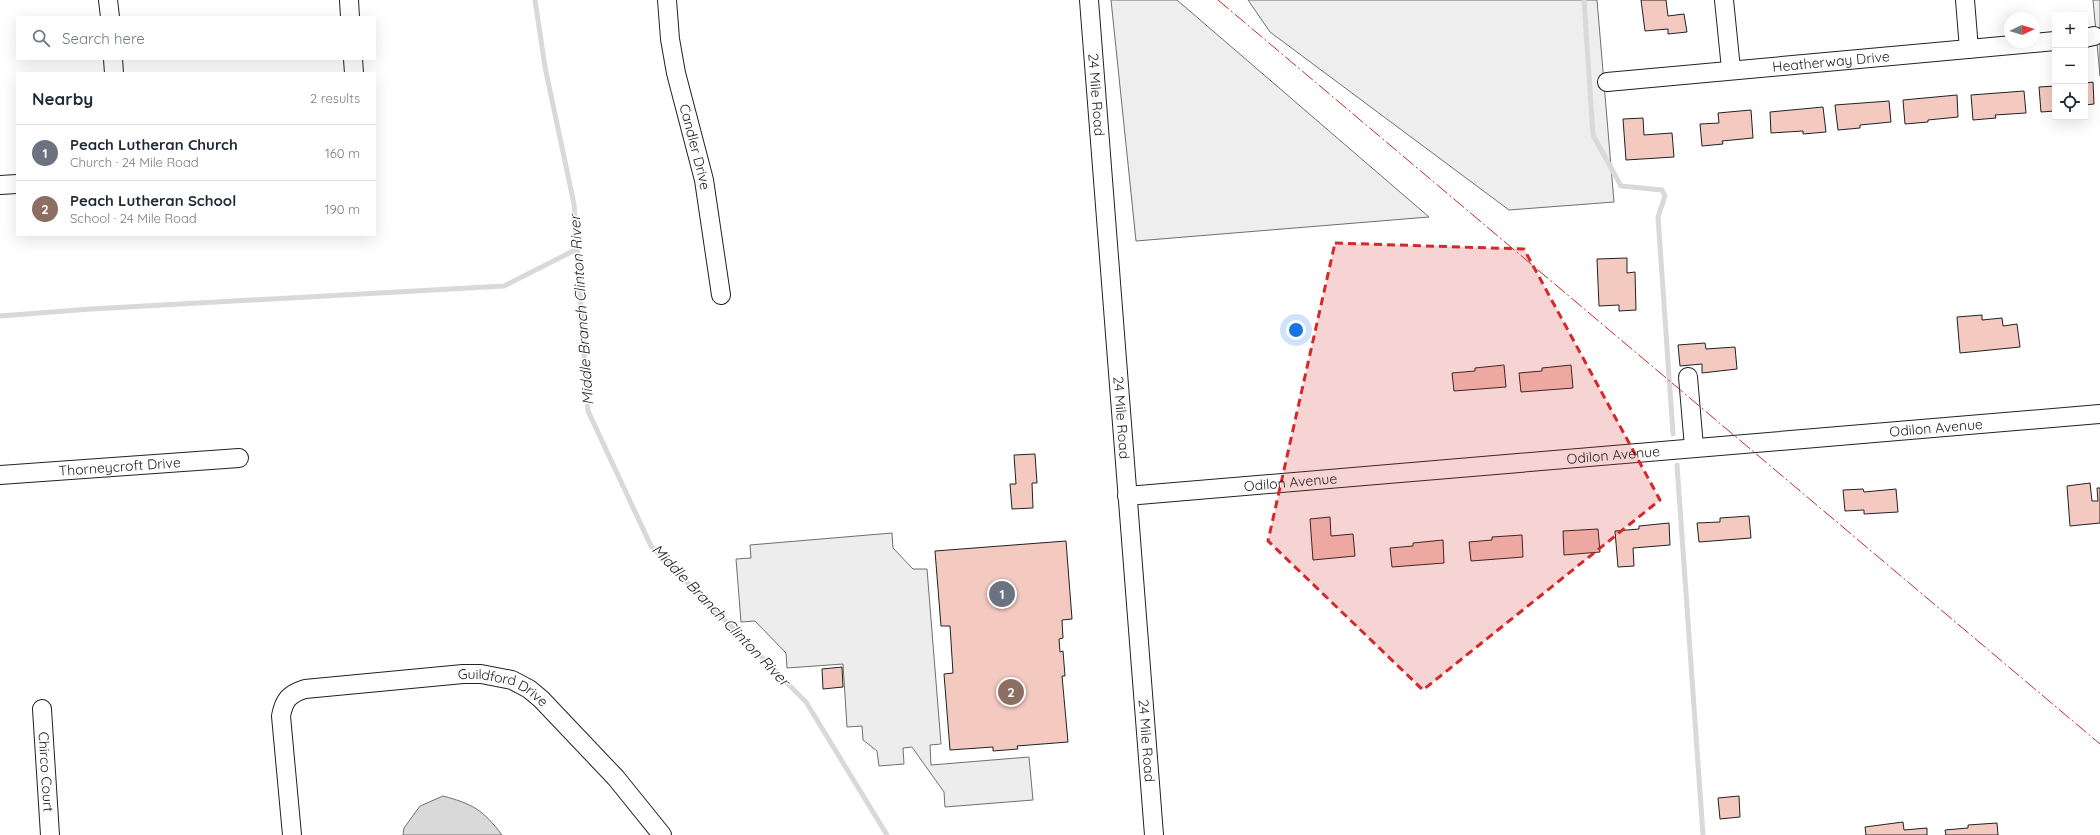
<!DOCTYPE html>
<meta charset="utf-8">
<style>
:root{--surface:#fff;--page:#f6f6f7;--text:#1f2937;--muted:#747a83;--line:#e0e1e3;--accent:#0b8043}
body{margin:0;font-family:Quicksand,sans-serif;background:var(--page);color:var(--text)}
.controls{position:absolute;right:12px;top:12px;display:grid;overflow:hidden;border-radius:0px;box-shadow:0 4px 16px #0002}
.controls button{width:36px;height:36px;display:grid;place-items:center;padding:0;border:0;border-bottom:1px solid var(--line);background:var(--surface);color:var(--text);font:20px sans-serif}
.compass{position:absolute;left:2004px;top:12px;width:36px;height:36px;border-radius:50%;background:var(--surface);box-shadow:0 4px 16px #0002;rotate:86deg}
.you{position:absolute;left:1296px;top:330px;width:14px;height:14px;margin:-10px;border:3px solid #fff;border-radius:50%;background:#1a73e8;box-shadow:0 0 0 6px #1a73e833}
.badge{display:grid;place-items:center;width:26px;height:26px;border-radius:50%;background:var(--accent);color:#fff;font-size:13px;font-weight:700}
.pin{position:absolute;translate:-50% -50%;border:2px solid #fff;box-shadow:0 1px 4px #0006}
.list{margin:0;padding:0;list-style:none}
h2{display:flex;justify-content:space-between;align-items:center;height:52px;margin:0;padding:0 16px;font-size:17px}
h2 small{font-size:13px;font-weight:400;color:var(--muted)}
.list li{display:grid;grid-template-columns:26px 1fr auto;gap:12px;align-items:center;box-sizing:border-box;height:56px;padding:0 16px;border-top:1px solid var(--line)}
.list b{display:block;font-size:15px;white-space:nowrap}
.list p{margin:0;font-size:13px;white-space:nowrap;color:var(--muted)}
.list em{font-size:13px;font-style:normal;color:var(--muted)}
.icon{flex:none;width:22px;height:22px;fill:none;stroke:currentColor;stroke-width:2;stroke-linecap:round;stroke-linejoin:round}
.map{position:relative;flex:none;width:2100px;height:835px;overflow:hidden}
.search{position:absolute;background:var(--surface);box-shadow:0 4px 16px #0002;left:16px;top:16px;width:360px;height:44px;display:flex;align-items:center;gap:10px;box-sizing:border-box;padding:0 14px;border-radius:0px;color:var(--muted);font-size:15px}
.panel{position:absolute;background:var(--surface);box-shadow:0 4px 16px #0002;left:16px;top:72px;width:360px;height:164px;border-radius:0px}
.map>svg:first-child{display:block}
.green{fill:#eee;stroke:#6f6f6f}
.parking{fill:#ededed;stroke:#6f6f6f}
.water{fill:#d9d9d9;stroke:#6f6f6f}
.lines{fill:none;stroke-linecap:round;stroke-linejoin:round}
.stream{stroke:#d9d9d9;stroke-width:5}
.building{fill:#f3c9c0;stroke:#222}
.minor-casing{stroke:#222;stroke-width:20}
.minor{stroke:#fff;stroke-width:18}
.power{stroke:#c62828;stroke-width:1;stroke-dasharray:14 3 2 3;stroke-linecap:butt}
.marked{fill:#d62828;fill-opacity:0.2;stroke:#d62828;stroke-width:3;stroke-dasharray:8 5;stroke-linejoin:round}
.labels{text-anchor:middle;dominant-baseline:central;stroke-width:3;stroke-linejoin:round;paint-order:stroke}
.street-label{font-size:14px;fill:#222;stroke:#fff}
.water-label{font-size:15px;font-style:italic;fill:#222;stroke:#fff}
</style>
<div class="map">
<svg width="2100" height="835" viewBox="0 0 2100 835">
<rect width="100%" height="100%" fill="#fff"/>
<g class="green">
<path d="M 1111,0 L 1177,0 L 1429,217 L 1136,241 Z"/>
<path d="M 1248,0 L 1597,0 L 1614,202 L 1509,210 L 1270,32 Z"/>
<path d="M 2093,0 L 2100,0 L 2100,76 Z"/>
</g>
<path class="parking" d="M 892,533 L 893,548 L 913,569 L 927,569 L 941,744 L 930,745 L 931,765 L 1029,757 L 1033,800 L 945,807 L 944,792 L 912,747 L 903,748 L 904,764 L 879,766 L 877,751 L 863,740 L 862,726 L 847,727 L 843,664 L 787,668 L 786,653 L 755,621 L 741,622 L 736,559 L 751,558 L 750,545 Z"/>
<path class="water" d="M 443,796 C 473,804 483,810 502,835 L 403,835 L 404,828 L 420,806 Z"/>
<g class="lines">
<g class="stream">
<path d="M 535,0 L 545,67 L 574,204 L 588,411 L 651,546 L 806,702 L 887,835"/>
<path d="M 1584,0 L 1593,135 L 1621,186 L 1662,190 L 1665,196 L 1658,217 L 1673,434"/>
<path d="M 0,316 L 91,309 L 504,286 L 577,249"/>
<path d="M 1677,465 L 1703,835"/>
</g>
</g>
<g class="building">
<path d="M 1641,0 L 1666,0 L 1668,16 L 1684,14 L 1687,32 L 1668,34 L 1668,29 L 1645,31 Z"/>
<path d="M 2093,82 L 2094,104 L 2085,105 L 2085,83 Z"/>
<path d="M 2055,86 L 2055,111 L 2041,112 L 2039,87 Z"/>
<path d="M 2024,91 L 2026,113 L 1995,115 L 1996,118 L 1973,120 L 1971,95 Z"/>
<path d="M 1957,95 L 1958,117 L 1928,120 L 1928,122 L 1905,124 L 1903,100 Z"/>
<path d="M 1889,101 L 1891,122 L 1860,125 L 1860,128 L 1838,130 L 1835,105 Z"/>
<path d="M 1823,107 L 1826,132 L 1803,134 L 1803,131 L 1771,133 L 1770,112 Z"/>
<path d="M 1751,110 L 1753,138 L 1722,141 L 1723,144 L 1702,146 L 1700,124 L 1719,123 L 1718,113 Z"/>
<path d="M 1643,118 L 1644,135 L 1672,133 L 1674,157 L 1626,160 L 1623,119 Z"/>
<path d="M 1627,258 L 1627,273 L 1635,272 L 1636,310 L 1619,311 L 1619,305 L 1599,306 L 1597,259 Z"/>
<path d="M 1982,315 L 1982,320 L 2002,318 L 2003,326 L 2017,324 L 2020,347 L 1960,353 L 1957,317 Z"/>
<path d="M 1705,343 L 1706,349 L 1735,347 L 1737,369 L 1702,373 L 1702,364 L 1680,366 L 1678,345 Z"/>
<path d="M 1504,365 L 1506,387 L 1454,391 L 1452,373 L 1475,371 L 1475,368 Z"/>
<path d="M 1571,365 L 1573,388 L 1521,392 L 1519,373 L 1542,371 L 1542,368 Z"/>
<path d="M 1035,454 L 1037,483 L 1032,483 L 1033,508 L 1012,509 L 1010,484 L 1016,484 L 1014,455 Z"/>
<path d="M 2090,483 L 2092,501 L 2098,501 L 2097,488 L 2100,488 L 2100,523 L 2070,526 L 2067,486 Z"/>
<path d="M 1863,489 L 1864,492 L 1896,489 L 1898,512 L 1864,514 L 1864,510 L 1845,511 L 1843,490 Z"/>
<path d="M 1749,516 L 1751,538 L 1699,542 L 1697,523 L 1720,522 L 1720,518 Z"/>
<path d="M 1330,517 L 1331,536 L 1353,534 L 1355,556 L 1313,560 L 1310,519 Z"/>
<path d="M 1669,523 L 1670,545 L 1633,548 L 1634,566 L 1618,567 L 1615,531 L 1639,529 L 1639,526 Z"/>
<path d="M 1598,529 L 1600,552 L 1564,555 L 1563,531 Z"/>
<path d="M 1522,535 L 1523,557 L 1471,561 L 1469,542 L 1492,540 L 1492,537 Z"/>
<path d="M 1443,540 L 1444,563 L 1392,567 L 1390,548 L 1413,546 L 1413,543 Z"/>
<path d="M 1066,541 L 1072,619 L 1062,620 L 1063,638 L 1059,639 L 1060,652 L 1063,651 L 1065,676 L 1062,676 L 1068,742 L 1017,746 L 1018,749 L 993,751 L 993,747 L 950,750 L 944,674 L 953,673 L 950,626 L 941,626 L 935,551 Z"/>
<path d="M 842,667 L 843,687 L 823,689 L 822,669 Z"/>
<path d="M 1739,796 L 1740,817 L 1720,819 L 1718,798 Z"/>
<path d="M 1903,822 L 1904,830 L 1927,828 L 1927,835 L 1866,835 L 1865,827 Z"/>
<path d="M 1997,823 L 1998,835 L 1946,835 L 1945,830 L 1968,828 L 1968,825 Z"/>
</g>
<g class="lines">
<g class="minor-casing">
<g id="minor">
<path d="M 108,0 L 110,17"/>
<path d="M 349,0 L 350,17"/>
<path id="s1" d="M 667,0 L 670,39 L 676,73 L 704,180 L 721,295"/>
<path id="s2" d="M 1089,0 L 1154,835"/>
<path d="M 1724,0 L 1731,69"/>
<path d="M 1965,0 L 1969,49"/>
<path d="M 2085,38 L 2094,36"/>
<path d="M 113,59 L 114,73"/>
<path d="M 353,59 L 354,73"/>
<path id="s3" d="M 1607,82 L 2055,41"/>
<path d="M 0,185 L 17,184"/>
<path d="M 1688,377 L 1694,447"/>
<path id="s4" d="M 0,475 L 239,458"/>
<path id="s5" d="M 1127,496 L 2100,414"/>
<path id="s6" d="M 42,709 L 50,835"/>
<path id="s7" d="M 292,835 L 281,716 C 284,700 289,694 305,689 L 463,674 L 481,674 L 512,680 L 529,689 L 541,699 L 616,778 L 662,835"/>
</g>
</g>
<use href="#minor" class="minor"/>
<path class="power" d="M 1218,0 L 2100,744"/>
</g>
<path class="marked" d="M 1335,243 L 1524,249 L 1660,500 L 1423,690 L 1268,541 Z"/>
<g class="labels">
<g class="street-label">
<text stroke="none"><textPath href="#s3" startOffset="225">Heatherway Drive</textPath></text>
<text stroke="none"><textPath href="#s2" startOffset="95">24 Mile Road</textPath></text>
<text stroke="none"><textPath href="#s1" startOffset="150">Candler Drive</textPath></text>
<text stroke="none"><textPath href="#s2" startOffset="419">24 Mile Road</textPath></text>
<text stroke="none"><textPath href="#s5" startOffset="812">Odilon Avenue</textPath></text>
<text stroke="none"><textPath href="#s5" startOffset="488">Odilon Avenue</textPath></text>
<text stroke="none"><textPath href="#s4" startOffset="120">Thorneycroft Drive</textPath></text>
<text stroke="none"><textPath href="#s5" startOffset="164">Odilon Avenue</textPath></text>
<text stroke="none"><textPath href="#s7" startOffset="360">Guildford Drive</textPath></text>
<text stroke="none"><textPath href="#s2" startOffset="743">24 Mile Road</textPath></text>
<text stroke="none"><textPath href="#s6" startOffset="63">Chirco Court</textPath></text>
</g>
<g class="water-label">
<text transform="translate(581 310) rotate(-94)">Middle Branch Clinton River</text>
<text transform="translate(721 615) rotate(46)">Middle Branch Clinton River</text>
</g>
</g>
</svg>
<div class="controls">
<button>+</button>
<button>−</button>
<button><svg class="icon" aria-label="locate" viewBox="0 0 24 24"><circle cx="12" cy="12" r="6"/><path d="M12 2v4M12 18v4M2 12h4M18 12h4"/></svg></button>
</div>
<svg class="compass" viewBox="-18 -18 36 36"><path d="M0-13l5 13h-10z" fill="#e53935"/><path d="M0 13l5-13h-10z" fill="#747a83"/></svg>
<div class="you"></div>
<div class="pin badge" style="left:1002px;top:594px;background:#6b7280">1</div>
<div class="pin badge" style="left:1011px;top:692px;background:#8d6e63">2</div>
<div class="search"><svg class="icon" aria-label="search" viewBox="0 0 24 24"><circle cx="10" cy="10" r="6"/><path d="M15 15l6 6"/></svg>Search here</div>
<section class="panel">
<h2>Nearby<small>2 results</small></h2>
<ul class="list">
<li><span class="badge" style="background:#6b7280">1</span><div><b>Peach Lutheran Church</b><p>Church · 24 Mile Road</p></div><em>160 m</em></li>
<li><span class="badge" style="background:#8d6e63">2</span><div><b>Peach Lutheran School</b><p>School · 24 Mile Road</p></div><em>190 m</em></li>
</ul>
</section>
</div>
